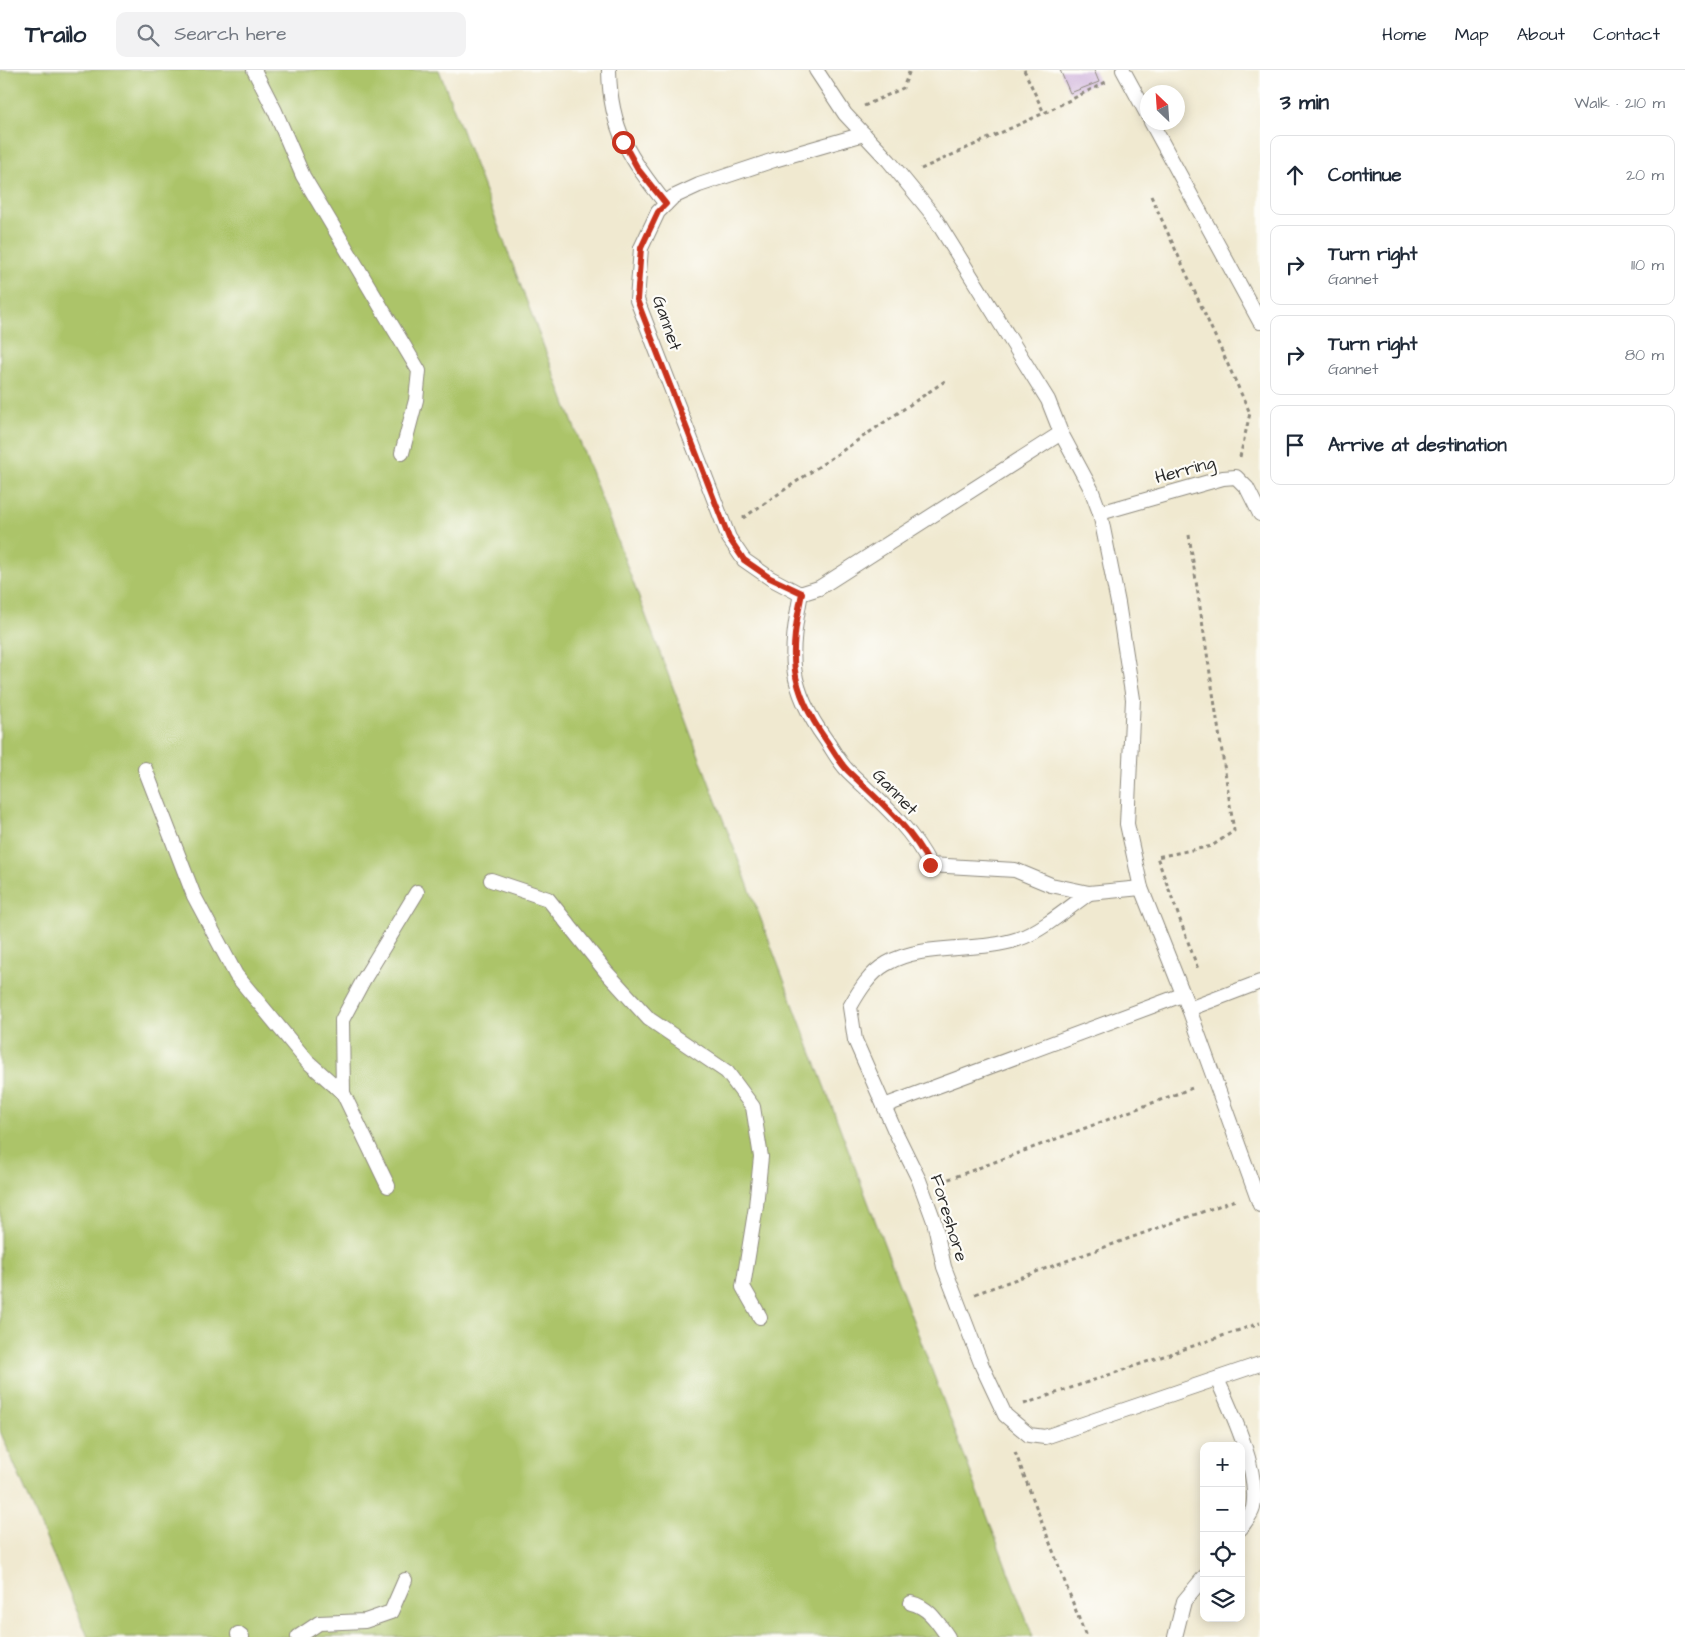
<!DOCTYPE html>
<meta charset="utf-8">
<style>
:root{--surface:#fff;--page:#f2f2f3;--text:#1f2937;--muted:#747a83;--line:#e0e1e3}
body{margin:0;font-family:"Architects Daughter",sans-serif;background:var(--page);color:var(--text)}
.controls{position:absolute;right:15px;bottom:15px;display:grid;overflow:hidden;border-radius:10px;box-shadow:0 2px 12px #0003}
.controls button{width:45px;height:45px;display:grid;place-items:center;padding:0;border:0;border-bottom:1px solid var(--line);background:var(--surface);color:var(--text);font:25px sans-serif}
.compass{position:absolute;left:1140px;top:15px;width:45px;height:45px;border-radius:50%;background:var(--surface);box-shadow:0 2px 12px #0003;rotate:335deg}
.stop{position:absolute;width:15px;height:15px;margin:-11px;border:4px solid #c8321e;border-radius:50%;background:#fff}
.stop.end{background:#c8321e;border-color:#fff;box-shadow:0 1px 5px #0008}
.list{margin:0;padding:0;list-style:none}
h2{display:flex;justify-content:space-between;align-items:center;height:65px;margin:0;padding:0 20px;font-size:21px}
h2 small{font-size:16px;font-weight:400;color:var(--muted)}
.list li{display:grid;grid-template-columns:32px 1fr auto;gap:15px;align-items:center;box-sizing:border-box;height:80px;margin:0 10px 10px;padding:0 10px;border:1px solid var(--line);border-radius:10px}
.list b{display:block;font-size:19px;white-space:nowrap}
.list p{margin:0;font-size:16px;white-space:nowrap;color:var(--muted)}
.list em{font-size:16px;font-style:normal;color:var(--muted)}
.icon{flex:none;width:28px;height:28px;fill:none;stroke:currentColor;stroke-width:2;stroke-linecap:round;stroke-linejoin:round}
.map{position:relative;flex:none;width:1260px;height:1567px;overflow:hidden}
header{display:flex;align-items:center;gap:30px;box-sizing:border-box;height:70px;padding:0 25px;background:var(--surface);border-bottom:1px solid var(--line)}
header strong{font-size:24px}
nav{display:flex;gap:28px;margin-inline-start:auto;font-size:18px}
.search{width:350px;height:45px;background:var(--page);display:flex;align-items:center;gap:12px;box-sizing:border-box;padding:0 18px;border-radius:10px;color:var(--muted);font-size:19px}
main{display:flex}
aside{flex:1;background:var(--surface)}
.map>svg:first-child{display:block}
.green{fill:#acc469;stroke:#6c784a}
.building{fill:#c7a6d8}
.lines{fill:none;stroke-linecap:round;stroke-linejoin:round}
.service-casing{stroke:#8e8a7e;stroke-width:16}
.path{stroke:#8e8a7e;stroke-width:3;stroke-dasharray:4 4;stroke-linecap:butt}
.service{stroke:#fff;stroke-width:14}
.route{stroke:#c8321e;stroke-width:6}
.labels{text-anchor:middle;dominant-baseline:central;stroke-width:4.5;stroke-linejoin:round;paint-order:stroke}
.street-label{font-size:18px;fill:#2b2b2b;stroke:#fdfcf7}
</style>
<header>
<strong>Trailo</strong>
<div class="search"><svg class="icon" aria-label="search" viewBox="0 0 24 24"><circle cx="10" cy="10" r="6"/><path d="M15 15l6 6"/></svg>Search here</div>
<nav><a>Home</a><a>Map</a><a>About</a><a>Contact</a></nav>
</header>
<main>
<div class="map">
<svg width="1260" height="1567" viewBox="0 0 1260 1567">
<rect width="100%" height="100%" fill="#fdfcf7"/>
<filter id="ink" filterUnits="userSpaceOnUse"><feTurbulence type="fractalNoise" baseFrequency=".02" numOctaves="2"/><feDisplacementMap in="SourceGraphic" scale="10" xChannelSelector="R" yChannelSelector="G"/><feConvolveMatrix kernelMatrix="1 2 1 2 8 2 1 2 1" color-interpolation-filters="sRGB"/></filter>
<filter id="wash" filterUnits="userSpaceOnUse"><feTurbulence type="fractalNoise" baseFrequency=".0096" numOctaves="4" result="noise"/><feDisplacementMap in="SourceGraphic" scale="20" xChannelSelector="R" yChannelSelector="G"/><feGaussianBlur stdDeviation="1.12" result="paint"/><feColorMatrix in="noise" values="0 0 0 0 0 0 0 0 0 0 0 0 0 0 0 0 0 1.4 0 .05"/><feComposite in="paint" operator="in"/></filter>
<g filter="url(#wash)">
<rect width="100%" height="100%" fill="#f0e9d0"/>
<path class="green" d="M 0,0 L 439,0 L 1033,1567 L 88,1567 L 0,1361 Z"/>
<g id="blocks">
<path class="building" d="M 1060,0 L 1094,0 L 1099,12 L 1070,23 Z"/>
</g>
</g>
<g filter="url(#ink)">
<use href="#blocks" fill-opacity="0" stroke="#8e8a7e" stroke-width="1"/>
<g class="lines">
<g class="service-casing">
<g id="service">
<path d="M 254,0 L 275,41 L 303,106 L 419,301 L 416,330 L 402,383"/>
<path d="M 609,0 C 610,60 630,89 666,134"/>
<path d="M 816,0 L 845,44 L 889,91 L 933,145 L 1048,330 L 1061,363 L 1091,419 L 1100,443 L 1118,533 L 1133,629 L 1127,754 L 1141,818 L 1189,939 L 1260,1135"/>
<path d="M 1123,0 L 1148,46"/>
<path d="M 1151,52 L 1260,252"/>
<path d="M 864,64 L 774,90 L 699,115 L 673,127 L 658,142 L 641,178 L 637,230 L 729,468 L 744,490 L 770,508 L 800,524 L 819,518 L 1061,363"/>
<path d="M 1100,443 L 1223,408 L 1236,407 L 1247,418 L 1260,444"/>
<path d="M 801,523 C 789,586 787,616 826,670 C 833,680 839,692 848,701 C 878,730 911,757 930,795 L 1015,800 L 1051,815 L 1089,823 L 1141,818"/>
<path d="M 145,699 L 194,826 L 236,905 L 307,991 L 343,1023 L 388,1116"/>
<path d="M 491,810 L 548,829 L 607,903 L 649,949 L 727,1002 L 753,1037 L 761,1087 L 756,1136 L 743,1217 L 760,1247"/>
<path d="M 1089,823 C 1070,837 1040,862 1018,869 C 978,883 923,872 886,894 C 870,903 859,921 850,937 L 855,970 L 895,1061 L 919,1110 L 934,1151 L 944,1197 L 982,1296 L 1005,1345 L 1029,1365 L 1045,1367 L 1260,1294"/>
<path d="M 1189,939 L 1260,912"/>
<path d="M 343,1023 L 342,950 L 364,909 L 417,822"/>
<path d="M 884,1036 L 1182,925"/>
<path d="M 1217,1309 C 1232,1342 1260,1402 1253,1438 C 1251,1445 1245,1452 1241,1458"/>
<path d="M 911,1533 C 929,1537 938,1553 948,1567"/>
<path d="M 238,1564 L 242,1567"/>
<path d="M 298,1567 L 319,1553 L 365,1551 L 391,1542 L 405,1510"/>
<path d="M 1175,1567 L 1184,1531 L 1204,1507"/>
</g>
</g>
<g class="path">
<path d="M 1024,0 L 1044,43"/>
<path d="M 864,36 L 903,18 L 910,0"/>
<path d="M 921,99 L 1044,43 L 1106,12"/>
<path d="M 1151,126 L 1250,343 L 1240,387"/>
<path d="M 743,448 L 945,311"/>
<path d="M 1189,465 L 1234,761 L 1212,776 L 1157,787 L 1198,899"/>
<path d="M 941,1112 L 1195,1017"/>
<path d="M 975,1224 L 1238,1129"/>
<path d="M 1024,1334 L 1260,1253"/>
<path d="M 1015,1382 L 1086,1567"/>
</g>
<use href="#service" class="service"/>
</g>
</g>
<g class="lines" filter="url(#ink)">
<path class="route" d="M 623,72 L 638,99 L 666,134 L 658,142 L 641,178 L 637,230 L 729,468 L 744,490 L 770,508 L 802,523 C 789,586 788,616 826,670 C 833,680 839,692 848,701 C 878,730 911,757 930,795"/>
</g>
<g class="labels">
<g class="street-label">
<text transform="translate(667 253) rotate(71)">Gannet</text>
<text transform="translate(1185 400) rotate(-15)">Herring</text>
<text transform="translate(895 722) rotate(46)">Gannet</text>
<text transform="translate(949 1148) rotate(73)">Foreshore</text>
</g>
</g>
</svg>
<div class="controls">
<button>+</button>
<button>−</button>
<button><svg class="icon" aria-label="locate" viewBox="0 0 24 24"><circle cx="12" cy="12" r="6"/><path d="M12 2v4M12 18v4M2 12h4M18 12h4"/></svg></button>
<button><svg class="icon" aria-label="layers" viewBox="0 0 24 24"><path d="M12 4l9 5-9 5-9-5zM3 14l9 5 9-5"/></svg></button>
</div>
<svg class="compass" viewBox="-18 -18 36 36"><path d="M0-13l5 13h-10z" fill="#e53935"/><path d="M0 13l5-13h-10z" fill="#747a83"/></svg>
<div class="stop" style="left:623px;top:72px"></div>
<div class="stop end" style="left:930px;top:795px"></div>
</div>
<aside>
<h2>3 min<small>Walk · 210 m</small></h2>
<ul class="list">
<li><svg class="icon" aria-label="ahead" viewBox="0 0 24 24"><path d="M12 20V5M6 11l6-6 6 6"/></svg><div><b>Continue</b></div><em>20 m</em></li>
<li><svg class="icon" aria-label="right" viewBox="0 0 24 24"><path d="M7 20v-9h11M14 6l5 5-5 5"/></svg><div><b>Turn right</b><p>Gannet</p></div><em>110 m</em></li>
<li><svg class="icon" aria-label="right" viewBox="0 0 24 24"><path d="M7 20v-9h11M14 6l5 5-5 5"/></svg><div><b>Turn right</b><p>Gannet</p></div><em>80 m</em></li>
<li><svg class="icon" aria-label="arrive" viewBox="0 0 24 24"><path d="M6 21V4h12l-3 4 3 4H6"/></svg><div><b>Arrive at destination</b></div></li>
</ul>
</aside>
</main>
